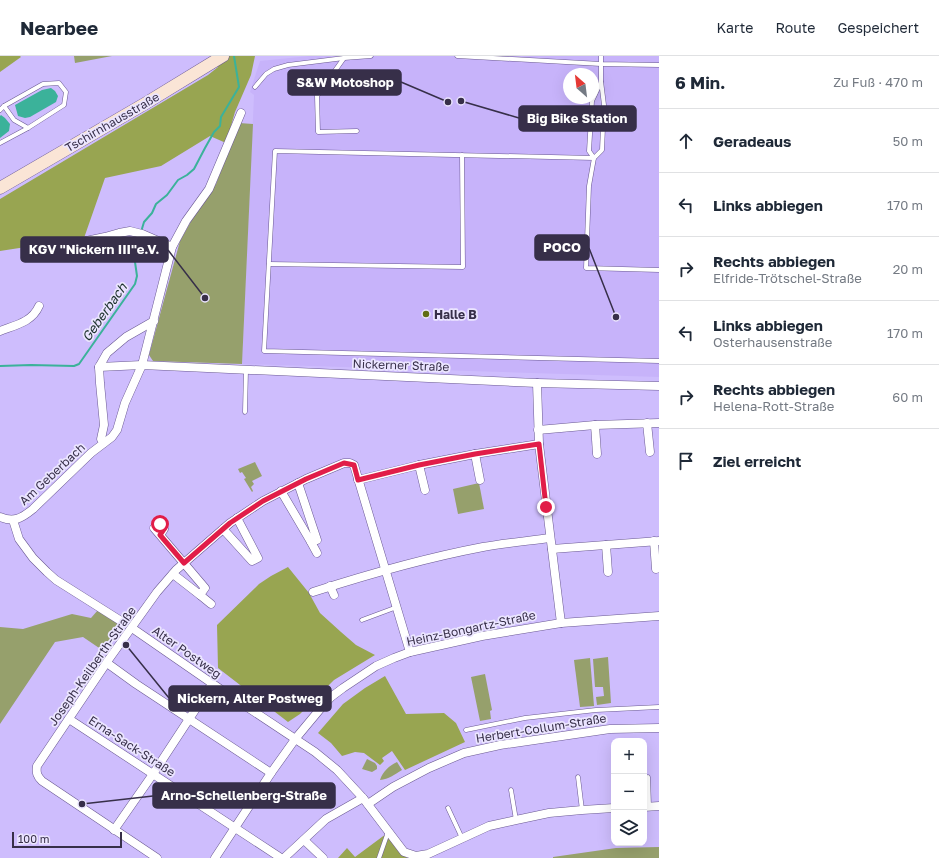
<!DOCTYPE html>
<html lang="de">
<meta charset="utf-8">
<style>
:root{--surface:#fff;--page:#f6f6f7;--text:#1f2937;--muted:#747a83;--line:#e0e1e3}
body{margin:0;font-family:"Golos Text",sans-serif;background:var(--page);color:var(--text)}
.controls{position:absolute;right:12px;bottom:12px;display:grid;overflow:hidden;border-radius:8px;box-shadow:0 4px 16px #0002}
.controls button{width:36px;height:36px;display:grid;place-items:center;padding:0;border:0;border-bottom:1px solid var(--line);background:var(--surface);color:var(--text);font:20px sans-serif}
.compass{position:absolute;left:563px;top:12px;width:36px;height:36px;border-radius:50%;background:var(--surface);box-shadow:0 4px 16px #0002;rotate:332deg}
.scale{position:absolute;left:12px;bottom:10px;width:110px;box-sizing:border-box;padding-left:4px;border:2px solid #372f49;border-top:0;font-size:11px;line-height:14px;white-space:nowrap;color:#372f49;-webkit-text-stroke:3px #ebe5ff;paint-order:stroke}
.stop{position:absolute;width:12px;height:12px;margin:-9px;border:3px solid #e11d48;border-radius:50%;background:#fff}
.stop.end{background:#e11d48;border-color:#fff;box-shadow:0 1px 4px #0008}
.list{margin:0;padding:0;list-style:none}
h2{display:flex;justify-content:space-between;align-items:center;height:52px;margin:0;padding:0 16px;font-size:17px}
h2 small{font-size:13px;font-weight:400;color:var(--muted)}
.list li{display:grid;grid-template-columns:26px 1fr auto;gap:12px;align-items:center;box-sizing:border-box;height:64px;padding:0 16px;border-top:1px solid var(--line)}
.list b{display:block;font-size:15px;white-space:nowrap}
.list p{margin:0;font-size:13px;white-space:nowrap;color:var(--muted)}
.list em{font-size:13px;font-style:normal;color:var(--muted)}
.icon{flex:none;width:22px;height:22px;fill:none;stroke:currentColor;stroke-width:2;stroke-linecap:round;stroke-linejoin:round}
.map{position:relative;flex:none;width:659px;height:802px;overflow:hidden}
header{display:flex;align-items:center;gap:24px;box-sizing:border-box;height:56px;padding:0 20px;background:var(--surface);border-bottom:1px solid var(--line)}
header strong{font-size:19px}
nav{display:flex;gap:22px;margin-inline-start:auto;font-size:14px}
main{display:flex}
aside{flex:1;background:var(--surface)}
.map>svg:first-child{display:block}
.built{fill:#c7b3fa;fill-rule:evenodd}
.green{fill:#96a06c}
.forest{fill:#98a551}
.water{fill:#3bb29a}
.lines{fill:none;stroke-linecap:round;stroke-linejoin:round}
.stream{stroke:#3bb29a;stroke-width:2}
.service-casing{stroke:#6a5992;stroke-width:5}
.minor-casing{stroke:#6a5992;stroke-width:9}
.secondary-casing{stroke:#6a5992;stroke-width:13}
.service{stroke:#fff;stroke-width:4}
.minor{stroke:#fff;stroke-width:8}
.secondary{stroke:#fae5d6;stroke-width:12}
.route{stroke:#e11d48;stroke-width:5}
.poi-dot{fill:#616d14;stroke:#ebe5ff;stroke-width:1.5}
.labels{text-anchor:middle;dominant-baseline:central;stroke-width:3.5;stroke-linejoin:round;paint-order:stroke}
.street-label{font-size:12px;fill:#372f49;stroke:#ebe5ff}
.poi-label{font-size:12px;font-weight:bold;fill:#372f49;stroke:#ebe5ff;text-anchor:start}
.water-label{font-size:13px;font-style:italic;fill:#1b302b;stroke:#ebe5ff}
.leader{fill:none;stroke:#372f49;stroke-width:1.5}
.callout-dot{fill:#372f49;stroke:#ebe5ff;stroke-width:1.5}
.callout{fill:#372f49;stroke:#372f49;stroke-width:1.5}
.callout-label{font-size:13px;text-anchor:middle;font-weight:bold;fill:#fff}
</style>
<header>
<strong>Nearbee</strong>
<nav><a>Karte</a><a>Route</a><a>Gespeichert</a></nav>
</header>
<main>
<div class="map">
<svg width="659" height="802" viewBox="0 0 659 802">
<rect width="100%" height="100%" fill="#cebdfd"/>
<path class="built" d="M 309,0 L 659,0 L 659,321 L 242,308 L 254,39 L 250,36 L 260,5 ZM 569,18 L 593,18 L 593,42 L 569,42 Z"/>
<g class="green">
<path d="M 74,0 L 112,0 L 75,7 Z"/>
<path d="M 239,67 L 253,68 L 242,308 L 153,305 L 149,299 L 180,185 L 194,160 L 216,128 Z"/>
<path d="M 255,406 L 262,420 L 252,425 L 254,428 L 251,431 L 253,435 L 252,436 L 244,423 L 246,422 L 242,416 L 240,417 L 238,413 Z"/>
<path d="M 479,427 L 484,453 L 458,458 L 453,433 Z"/>
<path d="M 98,554 L 122,570 L 105,596 L 83,581 L 55,586 L 0,668 L 0,571 L 23,573 L 72,558 L 91,562 Z"/>
<path d="M 608,601 L 611,647 L 597,649 L 596,641 L 604,640 L 603,631 L 595,631 L 593,603 Z"/>
<path d="M 590,602 L 594,650 L 580,651 L 574,604 Z"/>
<path d="M 485,618 L 492,654 L 490,655 L 491,663 L 480,665 L 471,621 Z"/>
<path d="M 367,703 L 375,707 L 377,710 L 377,713 L 372,716 L 362,713 Z"/>
<path d="M 397,706 L 402,714 C 394,719 389,723 380,724 C 383,715 389,710 397,706 Z"/>
<path d="M 659,791 L 659,802 L 553,802 L 553,801 L 616,792 Z"/>
</g>
<g class="forest">
<path d="M 0,0 L 20,0 L 21,1 L 0,16 Z"/>
<path d="M 216,0 L 255,0 L 251,19 L 235,56 L 226,87 L 210,80 L 161,110 L 105,122 L 84,182 L 0,195 L 0,143 L 208,19 L 218,11 Z"/>
<path d="M 288,511 L 309,537 L 320,557 L 341,576 L 356,589 L 375,599 L 334,624 L 300,658 L 288,666 L 218,612 L 217,569 L 259,528 L 271,520 Z"/>
<path d="M 385,620 L 406,658 L 444,657 L 456,667 L 465,686 L 405,714 L 392,695 L 382,702 L 384,705 L 380,709 L 364,697 L 355,696 L 342,700 L 331,687 L 318,677 L 343,648 L 365,632 Z"/>
<path d="M 386,778 L 402,799 L 408,802 L 338,802 L 347,792 L 355,801 Z"/>
</g>
<g class="water">
<path d="M 51,32 L 55,35 L 58,40 L 56,46 L 30,61 L 25,62 L 18,60 L 15,49 L 42,34 Z"/>
<path d="M 1,59 L 5,62 L 10,68 L 9,75 L 0,82 L 0,60 Z"/>
</g>
<g class="lines">
<g class="stream">
<path d="M 141,176 L 144,166 L 152,157 L 156,148 L 167,139 L 178,124 L 187,119 L 194,113 L 205,92 L 214,76 L 220,70 L 221,61 L 239,31 L 234,0"/>
<path d="M 0,310 L 31,309 L 74,310 L 79,308 L 135,228 L 137,220 L 134,199 L 139,180"/>
</g>
<g class="service-casing">
<g id="service">
<path d="M 457,0 L 601,8 L 659,9"/>
<path d="M 601,0 L 601,25 L 604,49 L 602,94 L 594,102 L 589,130 L 586,212 L 659,214"/>
<path d="M 344,2 L 317,40 L 318,76 L 357,75"/>
<path d="M 255,31 L 266,18 L 274,13 L 288,9 L 344,2 L 371,0"/>
<path d="M 4,50 L 14,64 L 28,72"/>
<path d="M 0,54 L 4,50 L 43,28 L 59,27 L 66,36 L 64,49 L 28,72 L 0,87"/>
<path d="M 594,102 L 275,95 L 264,295 L 659,305"/>
<path d="M 594,102 L 589,95 L 592,45 L 601,26"/>
<path d="M 269,208 L 463,211 L 462,99"/>
<path d="M 245,356 L 246,314"/>
<path d="M 362,564 L 397,551"/>
<path d="M 466,674 L 525,662 L 596,654 L 659,651"/>
<path d="M 578,721 L 582,754"/>
<path d="M 648,721 L 649,750"/>
<path d="M 511,734 L 516,764"/>
<path d="M 448,752 L 462,782"/>
<path d="M 379,802 L 387,779 L 387,776"/>
</g>
</g>
<g class="minor-casing">
<g id="minor">
<path d="M 86,185 L 105,181 L 119,177 L 130,175 L 142,178 L 172,191"/>
<path d="M 0,275 C 16,269 32,266 39,250"/>
<path d="M 99,311 L 142,309 L 537,327 L 659,330"/>
<path d="M 537,327 L 539,388 L 561,567"/>
<path d="M 647,367 L 650,396"/>
<path d="M 595,369 L 597,398"/>
<path d="M 538,374 L 595,369 L 659,367"/>
<path d="M 104,387 L 101,383 L 104,369 L 100,327 L 99,311 L 107,297 L 126,281 L 154,265"/>
<path d="M 475,398 L 480,424"/>
<path d="M 419,409 L 425,434"/>
<path d="M 358,424 L 419,409 L 475,398 L 539,388"/>
<path d="M 281,435 L 311,486 L 317,484 L 298,427"/>
<path d="M 0,461 C 14,467 22,462 33,453 L 91,397 L 112,381 L 117,374 L 125,347 L 142,309 L 172,191 L 186,165 L 209,133 L 241,57"/>
<path d="M 13,464 L 19,483 L 33,502 L 47,516 L 56,524 L 121,565"/>
<path d="M 223,473 L 252,505 L 258,502 L 237,462"/>
<path d="M 160,479 L 164,473 L 160,468 L 154,472 C 171,492 188,512 205,532 L 200,539 L 173,518"/>
<path d="M 654,485 L 656,513"/>
<path d="M 311,486 L 317,497"/>
<path d="M 606,489 L 608,516"/>
<path d="M 552,493 L 659,485"/>
<path d="M 330,530 L 334,539"/>
<path d="M 313,536 C 369,518 425,502 483,491 C 505,487 528,485 550,482"/>
<path d="M 200,539 L 211,548"/>
<path d="M 132,572 L 226,637 L 315,696 L 337,714 L 363,742 L 404,796 L 416,800 L 428,798 L 489,770 L 516,764 L 549,757 L 582,754 L 614,752"/>
<path d="M 107,607 L 136,628 L 271,717"/>
<path d="M 69,663 L 281,802"/>
<path d="M 368,748 L 393,731 L 429,712 L 464,697 L 500,689 L 610,673 L 659,672"/>
<path d="M 644,751 L 659,750"/>
<path d="M 114,774 L 153,718 L 212,628"/>
<path d="M 304,784 L 323,802"/>
<path d="M 157,802 L 42,725 C 37,720 36,717 37,710 L 109,603 L 157,536 L 176,514 L 230,467 L 263,445 L 306,423 L 344,407 L 350,407 L 354,409 L 410,596"/>
<path d="M 215,802 L 271,717 L 296,682 L 321,652 L 331,641 L 343,632 L 376,610 L 394,602 L 410,596 L 482,580 L 561,567 L 659,560"/>
<path d="M 284,802 L 326,763 L 363,742"/>
</g>
</g>
<g class="secondary-casing">
<path id="secondary" d="M 0,132 L 146,47 L 223,0"/>
</g>
<use href="#service" class="service"/>
<use href="#minor" class="minor"/>
<use href="#secondary" class="secondary"/>
</g>
<g class="lines">
<path class="route" d="M 160,468 L 164,473 L 160,479 L 184,507 L 230,467 L 263,445 L 306,423 L 344,407 L 354,409 L 358,424 L 419,409 L 475,398 L 539,388 L 546,451"/>
</g>
<circle class="poi-dot" cx="426" cy="258" r="4"/>
<g class="labels">
<g class="street-label">
<text transform="translate(112 66) rotate(-30)">Tschirnhausstraße</text>
<text transform="translate(401 309) rotate(2)">Nickerner Straße</text>
<text transform="translate(52 418) rotate(-43)">Am Geberbach</text>
<text transform="translate(471 572) rotate(-12)">Heinz-Bongartz-Straße</text>
<text transform="translate(187 596) rotate(35)">Alter Postweg</text>
<text transform="translate(92 610) rotate(-55)">Joseph-Keilberth-Straße</text>
<text transform="translate(541 672) rotate(-9)">Herbert-Collum-Straße</text>
<text transform="translate(132 690) rotate(33)">Erna-Sack-Straße</text>
</g>
<g class="poi-label">
<text x="434" y="258">Halle B</text>
</g>
<g class="water-label">
<text transform="translate(104 256) rotate(-55)">Geberbach</text>
</g>
</g>
<path class="leader" d="M448 46L401 26M461 45L519 62M616 261L589 192M205 242L168 194M126 589L169 642M82 748L153 740"/>
<g class="callout-dot">
<circle cx="448" cy="46" r="4"/>
<circle cx="461" cy="45" r="4"/>
<circle cx="616" cy="261" r="4"/>
<circle cx="205" cy="242" r="4"/>
<circle cx="126" cy="589" r="4"/>
<circle cx="82" cy="748" r="4"/>
</g>
<g class="callout">
<rect x="288" y="14" width="113" height="25" rx="4"/>
<rect x="519" y="50" width="117" height="25" rx="4"/>
<rect x="535" y="179" width="54" height="25" rx="4"/>
<rect x="21" y="181" width="147" height="25" rx="4"/>
<rect x="169" y="630" width="162" height="25" rx="4"/>
<rect x="153" y="727" width="182" height="25" rx="4"/>
</g>
<g class="callout-label">
<text x="345" y="31">S&amp;W Motoshop</text>
<text x="577" y="67">Big Bike Station</text>
<text x="562" y="196">POCO</text>
<text x="94" y="198">KGV "Nickern III"e.V.</text>
<text x="250" y="647">Nickern, Alter Postweg</text>
<text x="244" y="744">Arno-Schellenberg-Straße</text>
</g>
</svg>
<div class="controls">
<button>+</button>
<button>−</button>
<button><svg class="icon" aria-label="layers" viewBox="0 0 24 24"><path d="M12 4l9 5-9 5-9-5zM3 14l9 5 9-5"/></svg></button>
</div>
<svg class="compass" viewBox="-18 -18 36 36"><path d="M0-13l5 13h-10z" fill="#e53935"/><path d="M0 13l5-13h-10z" fill="#747a83"/></svg>
<div class="scale">100 m</div>
<div class="stop" style="left:160px;top:468px"></div>
<div class="stop end" style="left:546px;top:451px"></div>
</div>
<aside>
<h2>6 Min.<small>Zu Fuß · 470 m</small></h2>
<ul class="list">
<li><svg class="icon" aria-label="ahead" viewBox="0 0 24 24"><path d="M12 20V5M6 11l6-6 6 6"/></svg><div><b>Geradeaus</b></div><em>50 m</em></li>
<li><svg class="icon" aria-label="left" viewBox="0 0 24 24"><path d="M17 20v-9H6M10 6l-5 5 5 5"/></svg><div><b>Links abbiegen</b></div><em>170 m</em></li>
<li><svg class="icon" aria-label="right" viewBox="0 0 24 24"><path d="M7 20v-9h11M14 6l5 5-5 5"/></svg><div><b>Rechts abbiegen</b><p>Elfride-Trötschel-Straße</p></div><em>20 m</em></li>
<li><svg class="icon" aria-label="left" viewBox="0 0 24 24"><path d="M17 20v-9H6M10 6l-5 5 5 5"/></svg><div><b>Links abbiegen</b><p>Osterhausenstraße</p></div><em>170 m</em></li>
<li><svg class="icon" aria-label="right" viewBox="0 0 24 24"><path d="M7 20v-9h11M14 6l5 5-5 5"/></svg><div><b>Rechts abbiegen</b><p>Helena-Rott-Straße</p></div><em>60 m</em></li>
<li><svg class="icon" aria-label="arrive" viewBox="0 0 24 24"><path d="M6 21V4h12l-3 4 3 4H6"/></svg><div><b>Ziel erreicht</b></div></li>
</ul>
</aside>
</main>
